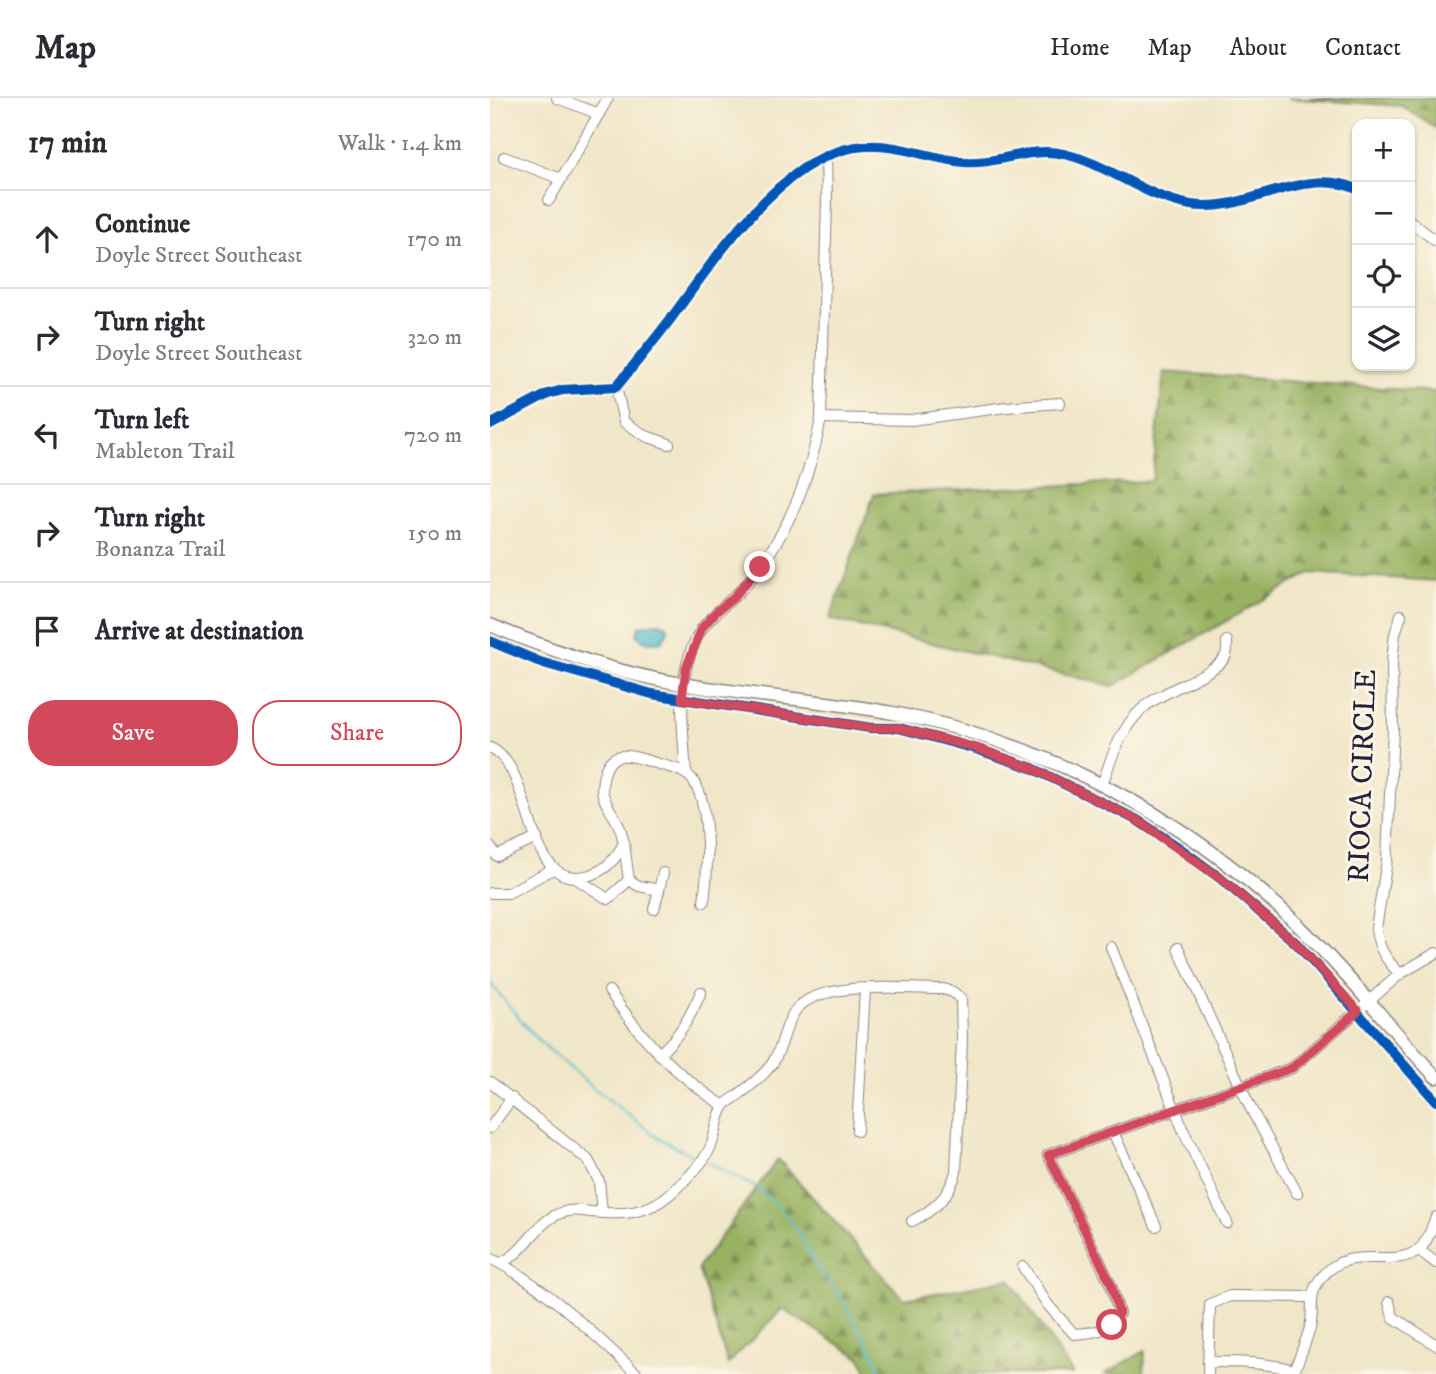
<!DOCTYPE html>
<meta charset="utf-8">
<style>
:root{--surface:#fff;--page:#f2f2f3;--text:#2b2b33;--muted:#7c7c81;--line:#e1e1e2;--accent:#d1495b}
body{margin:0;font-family:"IM FELL DW Pica",serif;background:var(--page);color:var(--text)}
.controls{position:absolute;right:21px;top:21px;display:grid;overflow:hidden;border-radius:14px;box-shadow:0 2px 5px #0004}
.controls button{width:63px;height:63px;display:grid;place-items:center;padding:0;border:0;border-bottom:2px solid var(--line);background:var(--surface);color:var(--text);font:35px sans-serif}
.stop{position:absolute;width:21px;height:21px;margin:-16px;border:5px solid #d1495b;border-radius:50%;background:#fff}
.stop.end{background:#d1495b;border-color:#fff;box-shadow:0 2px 7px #0008}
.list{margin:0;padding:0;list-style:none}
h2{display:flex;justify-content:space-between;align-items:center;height:91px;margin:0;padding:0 28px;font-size:30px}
h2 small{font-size:23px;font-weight:400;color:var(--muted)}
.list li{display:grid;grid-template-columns:46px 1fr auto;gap:21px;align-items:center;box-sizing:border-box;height:98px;padding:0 28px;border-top:2px solid var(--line)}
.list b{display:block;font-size:26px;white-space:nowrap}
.list p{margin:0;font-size:23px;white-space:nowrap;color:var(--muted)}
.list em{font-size:23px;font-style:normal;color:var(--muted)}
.actions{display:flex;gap:14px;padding:21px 28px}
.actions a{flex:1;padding:16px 0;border:2px solid var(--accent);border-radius:28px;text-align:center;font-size:24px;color:var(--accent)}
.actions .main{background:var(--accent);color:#fff}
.icon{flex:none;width:38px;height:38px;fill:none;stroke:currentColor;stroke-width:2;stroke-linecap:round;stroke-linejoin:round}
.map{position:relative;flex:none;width:946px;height:1276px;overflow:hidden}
header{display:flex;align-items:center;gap:42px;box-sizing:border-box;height:98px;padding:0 35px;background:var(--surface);border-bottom:2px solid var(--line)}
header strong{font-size:33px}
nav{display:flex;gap:38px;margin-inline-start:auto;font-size:24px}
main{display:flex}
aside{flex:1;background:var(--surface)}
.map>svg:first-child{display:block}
.forest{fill:url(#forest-firs);stroke:#5d6a4e;stroke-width:2}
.water{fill:#53bcd0;stroke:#3a6f86;stroke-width:2}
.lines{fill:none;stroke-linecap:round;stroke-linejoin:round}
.stream{stroke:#53bcd0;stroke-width:2}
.minor-casing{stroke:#898482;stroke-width:12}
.major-casing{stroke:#898482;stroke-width:15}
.minor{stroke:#fff;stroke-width:10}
.major{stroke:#fff;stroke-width:12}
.cycleway-casing{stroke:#fcf5e5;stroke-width:15}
.cycleway{stroke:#0057b8;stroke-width:10}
.route{stroke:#d1495b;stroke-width:9}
.labels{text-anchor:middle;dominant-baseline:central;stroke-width:6;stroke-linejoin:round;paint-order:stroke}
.street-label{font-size:30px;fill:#22223b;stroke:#fcf5e5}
</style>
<header>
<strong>Map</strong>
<nav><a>Home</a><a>Map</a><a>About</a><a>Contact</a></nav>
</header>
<main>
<aside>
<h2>17 min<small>Walk · 1.4 km</small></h2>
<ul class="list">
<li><svg class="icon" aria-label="ahead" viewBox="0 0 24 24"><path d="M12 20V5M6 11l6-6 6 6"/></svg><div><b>Continue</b><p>Doyle Street Southeast</p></div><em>170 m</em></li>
<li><svg class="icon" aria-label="right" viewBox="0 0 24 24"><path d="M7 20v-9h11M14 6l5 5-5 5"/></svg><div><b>Turn right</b><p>Doyle Street Southeast</p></div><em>320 m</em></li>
<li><svg class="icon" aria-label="left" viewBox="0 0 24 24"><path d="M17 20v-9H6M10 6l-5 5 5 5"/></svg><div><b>Turn left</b><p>Mableton Trail</p></div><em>720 m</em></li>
<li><svg class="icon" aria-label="right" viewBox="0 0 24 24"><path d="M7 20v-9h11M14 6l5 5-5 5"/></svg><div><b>Turn right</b><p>Bonanza Trail</p></div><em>150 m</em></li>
<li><svg class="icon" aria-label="arrive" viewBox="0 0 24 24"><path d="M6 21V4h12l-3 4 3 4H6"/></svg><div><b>Arrive at destination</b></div></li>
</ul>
<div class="actions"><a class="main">Save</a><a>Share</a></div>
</aside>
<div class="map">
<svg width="946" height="1276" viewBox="0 0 946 1276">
<defs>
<pattern id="forest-firs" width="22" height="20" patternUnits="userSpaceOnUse" patternTransform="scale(1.75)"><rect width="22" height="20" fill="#98b262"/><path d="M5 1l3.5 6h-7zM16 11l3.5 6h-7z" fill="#7c9052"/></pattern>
</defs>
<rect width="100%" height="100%" fill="#fcf5e5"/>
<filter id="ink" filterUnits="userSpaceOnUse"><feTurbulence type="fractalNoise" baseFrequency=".0143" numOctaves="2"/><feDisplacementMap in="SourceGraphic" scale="14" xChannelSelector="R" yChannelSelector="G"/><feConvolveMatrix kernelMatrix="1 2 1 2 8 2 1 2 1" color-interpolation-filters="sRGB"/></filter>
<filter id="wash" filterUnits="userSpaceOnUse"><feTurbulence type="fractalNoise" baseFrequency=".00686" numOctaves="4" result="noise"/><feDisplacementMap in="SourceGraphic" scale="28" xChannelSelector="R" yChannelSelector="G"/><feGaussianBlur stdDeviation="1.57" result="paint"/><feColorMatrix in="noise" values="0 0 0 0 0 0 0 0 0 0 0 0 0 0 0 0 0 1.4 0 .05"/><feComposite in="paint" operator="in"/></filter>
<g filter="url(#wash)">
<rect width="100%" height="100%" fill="#f0e6c8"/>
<g class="forest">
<path d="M 797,0 L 946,0 L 946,30 L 911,8 Z"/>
<path d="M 674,274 L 946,294 L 946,483 L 820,475 L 623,588 L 340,521 L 384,396 L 662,383 Z"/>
<path d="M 288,1061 L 414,1201 L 520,1181 L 583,1276 L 378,1276 L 371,1260 L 292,1211 L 238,1266 L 208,1170 Z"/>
<path d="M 655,1253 L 654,1276 L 615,1276 Z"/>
</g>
<path class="water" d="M 168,525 L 177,528 L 178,533 L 172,543 C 162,545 155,545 147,537 L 149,528 Z"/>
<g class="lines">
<g class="stream">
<path d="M 0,885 L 45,939 L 101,988 L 169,1040 L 209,1061"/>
<path d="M 217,1064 L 265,1089 L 290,1110 L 309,1135 L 329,1173 L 344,1188 L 382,1252 L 392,1276"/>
</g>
</g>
</g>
<g filter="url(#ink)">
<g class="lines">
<g class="minor-casing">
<g id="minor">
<path d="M 67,0 L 109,16"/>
<path d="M 14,59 L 71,81"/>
<path d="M 59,102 L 118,0"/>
<path d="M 920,123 L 946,143"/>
<path d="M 126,289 L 134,324 L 156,338 L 179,346"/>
<path d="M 331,320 L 421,322 L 516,309 L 570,305"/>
<path d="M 0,327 L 58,296 L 73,292 L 126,289 C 145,266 164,243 182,219 C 226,160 295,52 375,48 C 409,46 441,61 474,64 C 507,67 540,48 574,56 C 619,66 655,100 701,107 C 757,116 811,67 867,91"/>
<path d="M 0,650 C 47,670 31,797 100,777 C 117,772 127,759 134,745 C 132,738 131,730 127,724 C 122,713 112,703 112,690 C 115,646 139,657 169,666 C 178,669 192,671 199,678 C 222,698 218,775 214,804"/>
<path d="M 196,676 C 193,630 185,582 207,539 C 219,516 242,504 258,484 C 298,437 320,380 331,320 L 337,102 L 336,57"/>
<path d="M 612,687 C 621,660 631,630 652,611 C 672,592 724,577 735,559 C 738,554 737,549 737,543"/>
<path d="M 0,749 L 7,758 L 47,740"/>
<path d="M 87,781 L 118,801 L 139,782 L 134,746"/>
<path d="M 139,782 L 149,788 L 169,792 L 164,811"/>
<path d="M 169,792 L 173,775"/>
<path d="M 0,795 L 18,795 L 63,771"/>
<path d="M 621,849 L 694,1034 L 737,1125"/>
<path d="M 688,850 L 760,1009 L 807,1095"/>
<path d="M 910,876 C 896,862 888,850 886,830 L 897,762 L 903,631 L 902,563 L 905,536 L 911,517"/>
<path d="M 119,893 C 153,942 183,975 234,1008"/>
<path d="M 169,956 C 190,938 200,919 211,894"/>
<path d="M 0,984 L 98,1062 L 109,1083 L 112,1115"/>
<path d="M 0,1030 L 22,1000"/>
<path d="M 367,1033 L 375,891"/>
<path d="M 623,1034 L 666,1128"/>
<path d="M 929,1152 L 946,1165"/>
<path d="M 0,1160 C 55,1188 102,1234 147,1276"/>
<path d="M 10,1165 C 38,1154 45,1122 74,1114 C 83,1111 92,1113 101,1114 C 131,1117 156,1117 180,1096 C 195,1082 213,1067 221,1048 C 226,1036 227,1018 234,1008 C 237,1004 243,1001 247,998 C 260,988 272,979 282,966 C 293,950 294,928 305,913 C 328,881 417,891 453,891 L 463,894 L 471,901 L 472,942 L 466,1074 C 459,1099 444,1112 422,1123"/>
<path d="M 533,1169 L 558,1207 L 584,1236 C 601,1235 623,1233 629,1215 L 621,1187 L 558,1057 L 802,970 L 910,876 L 946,855"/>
<path d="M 899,1204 L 903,1219 L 946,1247"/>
<path d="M 718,1264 C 748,1264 775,1264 804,1272"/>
<path d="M 718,1276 L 720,1206 L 740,1198 L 821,1199"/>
<path d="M 803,1276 C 809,1261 815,1246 820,1230 C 825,1210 816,1198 832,1179 C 860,1144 902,1172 928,1152 C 937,1146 942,1129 946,1119"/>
</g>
</g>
<g class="major-casing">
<path id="major" d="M 0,527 C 62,553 126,575 192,586 C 262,598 333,602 403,615 C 554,644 697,719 807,826 C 857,874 899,929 946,979"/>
</g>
<use href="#minor" class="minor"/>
<use href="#major" class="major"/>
<g class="cycleway-casing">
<g id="cycleway">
<path d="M 0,327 L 58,296 L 73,292 L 126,289 C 145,266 164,243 182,219 C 226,160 295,52 375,48 C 409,46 441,61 474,64 C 507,67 540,48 574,56 C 619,66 655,100 701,107 C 757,116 811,67 867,91"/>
<path d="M 0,543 L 50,564 L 162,596 L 381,630 L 409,630 L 486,651 L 542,670 L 647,722 L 691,751 L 730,780 L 806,845 L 946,1003"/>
</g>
</g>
<use href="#cycleway" class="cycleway"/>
</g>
</g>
<g class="lines" filter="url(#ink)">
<path class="route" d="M 270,469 L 243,500 L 226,514 L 212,530 L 196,570 L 192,601 L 381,630 L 409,630 L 486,650 L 542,670 L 647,722 L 730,780 L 806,845 L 868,913 L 802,970 L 558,1057 L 621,1186 L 629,1215 L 622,1227"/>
</g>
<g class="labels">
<g class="street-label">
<text transform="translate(873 678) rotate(-88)">RIOCA CIRCLE</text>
</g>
</g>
</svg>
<div class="controls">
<button>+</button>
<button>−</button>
<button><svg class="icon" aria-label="locate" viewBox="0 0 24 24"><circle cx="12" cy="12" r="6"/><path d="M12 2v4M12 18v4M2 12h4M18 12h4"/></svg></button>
<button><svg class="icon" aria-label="layers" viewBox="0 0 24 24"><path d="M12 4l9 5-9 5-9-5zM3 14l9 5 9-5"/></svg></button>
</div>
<div class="stop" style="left:622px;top:1227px"></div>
<div class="stop end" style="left:270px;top:469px"></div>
</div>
</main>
